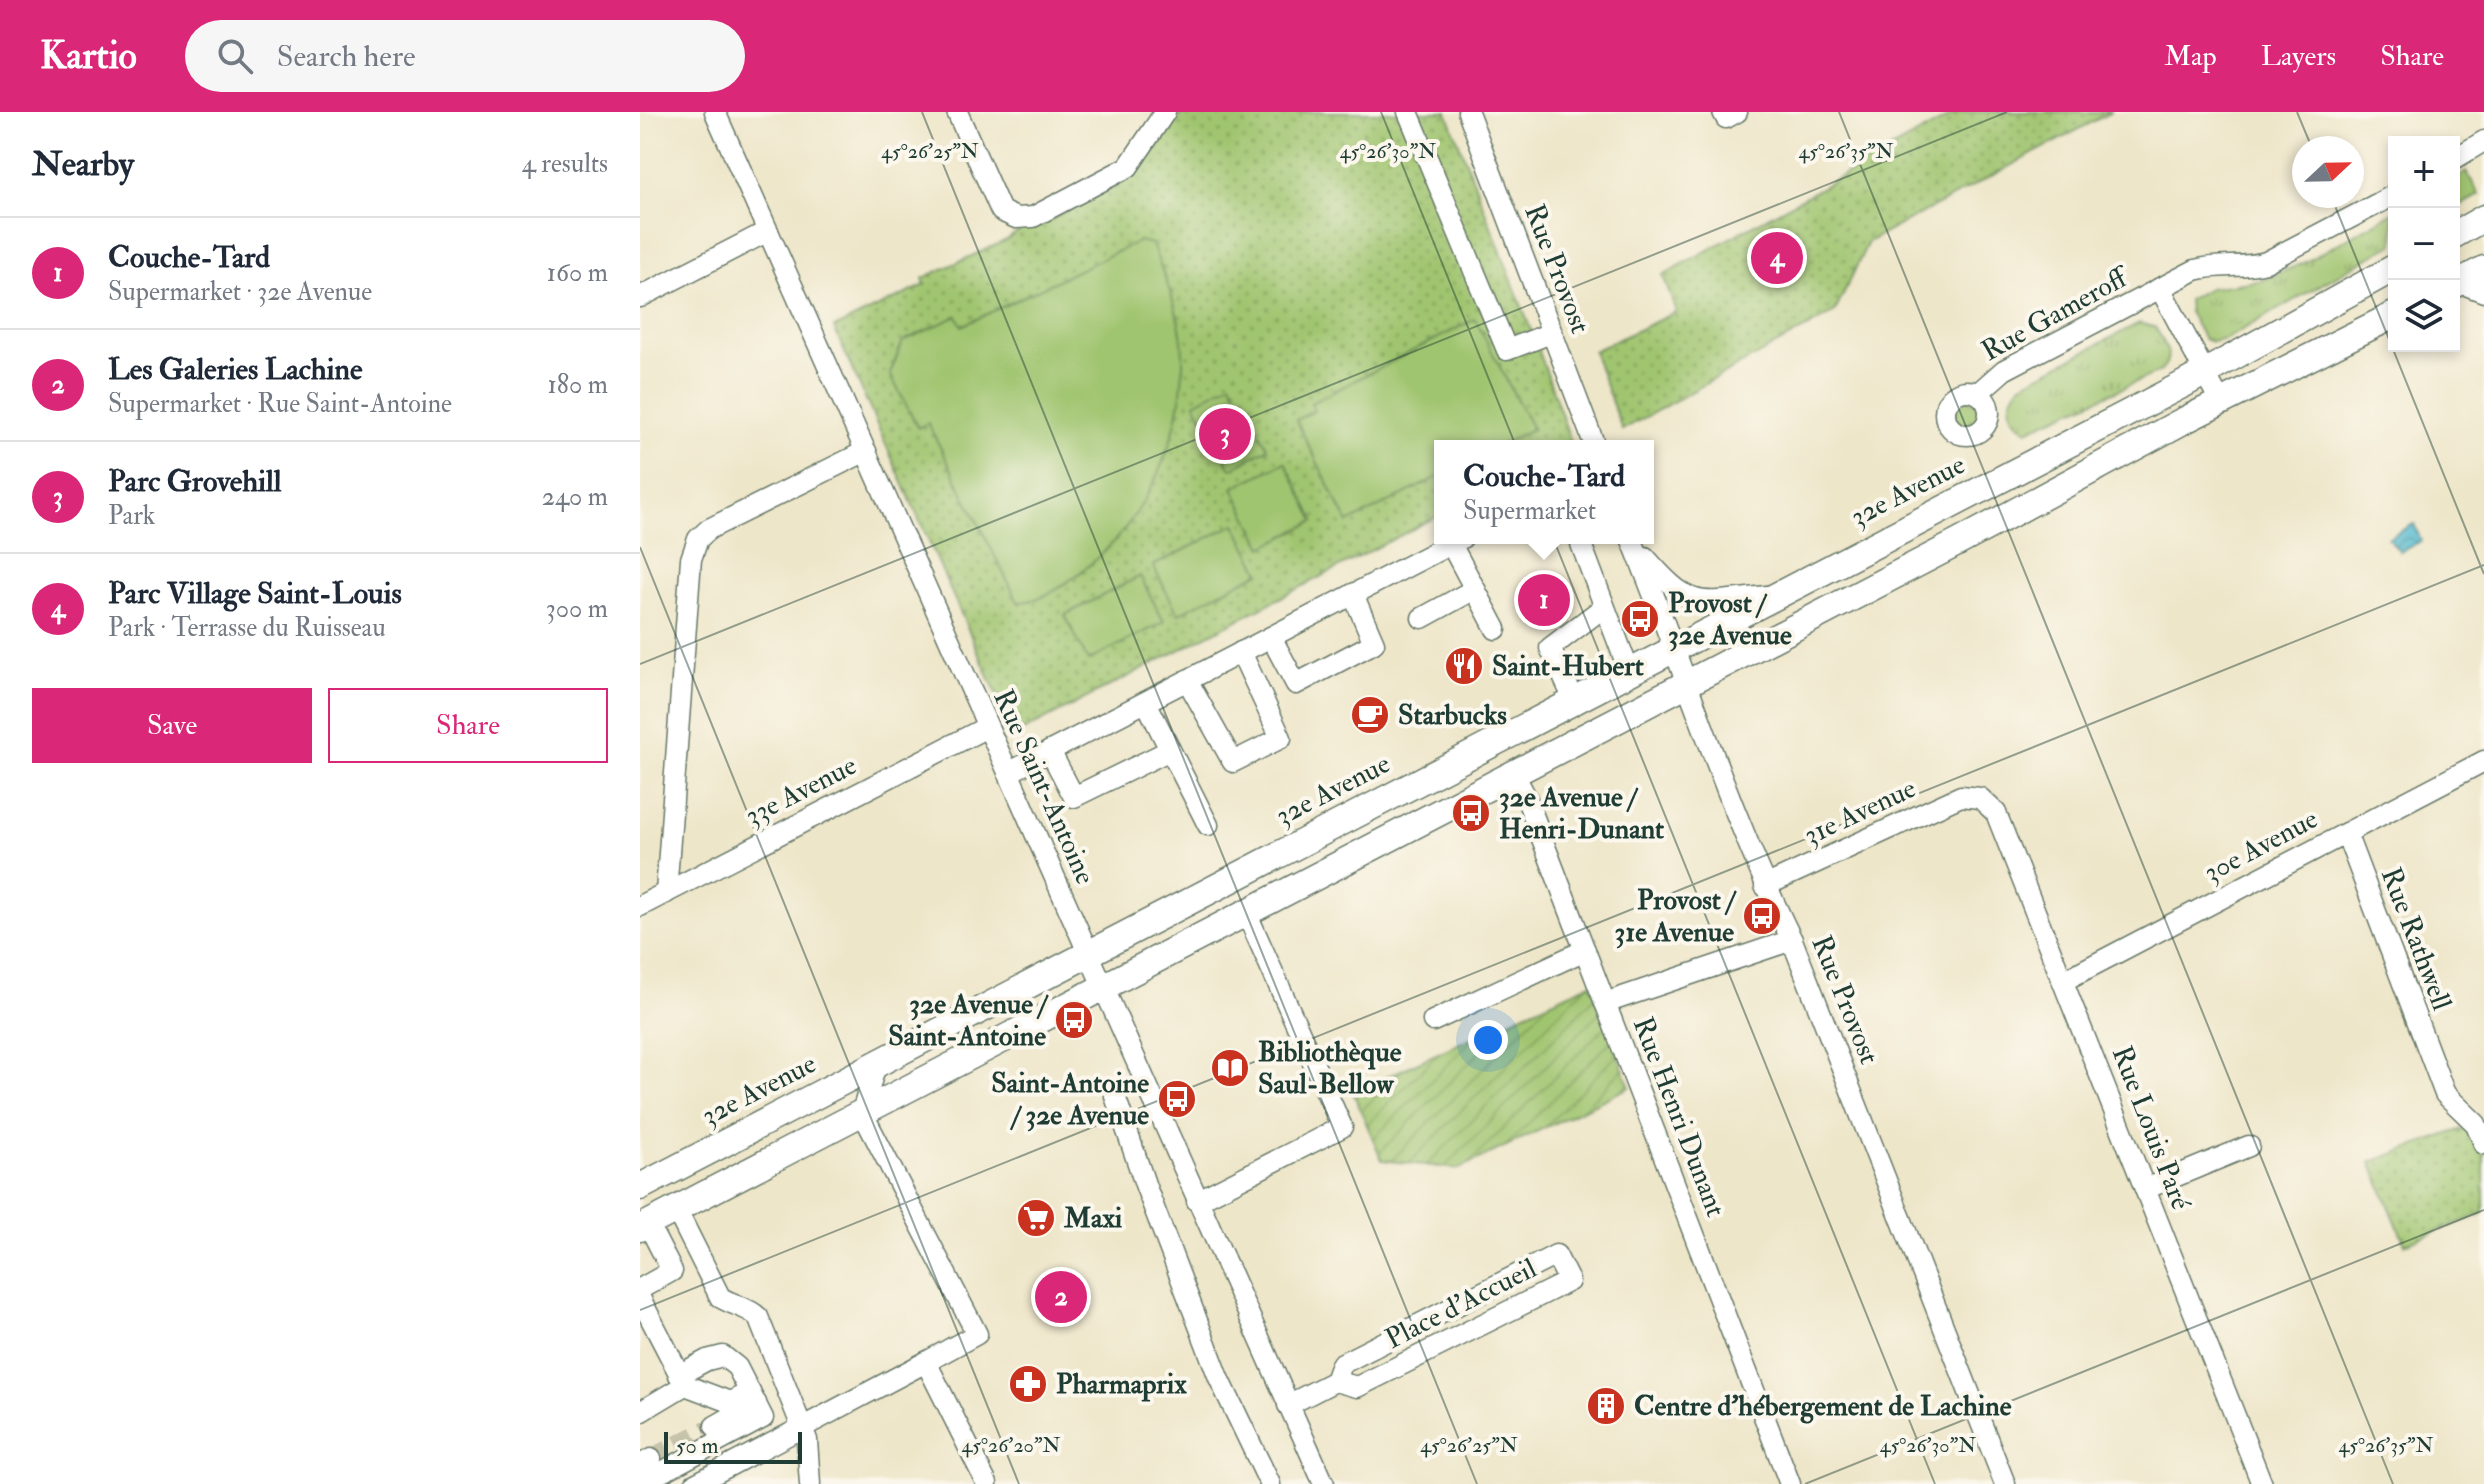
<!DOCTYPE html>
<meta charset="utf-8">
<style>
:root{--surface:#fff;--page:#f6f6f7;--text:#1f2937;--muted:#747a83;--line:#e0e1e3;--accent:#db2777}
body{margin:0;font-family:"IM FELL Double Pica",serif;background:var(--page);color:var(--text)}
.controls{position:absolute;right:24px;top:24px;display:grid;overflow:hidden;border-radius:0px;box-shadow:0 4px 12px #0003}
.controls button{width:72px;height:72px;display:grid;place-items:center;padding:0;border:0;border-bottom:2px solid var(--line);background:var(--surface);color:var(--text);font:40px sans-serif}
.compass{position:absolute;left:1652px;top:24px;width:72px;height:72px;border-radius:50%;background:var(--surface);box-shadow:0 4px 12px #0003;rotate:68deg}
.scale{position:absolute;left:24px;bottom:20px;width:138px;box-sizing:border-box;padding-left:8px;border:4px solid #1f3d34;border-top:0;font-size:22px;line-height:28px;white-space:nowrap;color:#1f3d34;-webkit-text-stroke:6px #fbf7ec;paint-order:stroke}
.you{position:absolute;left:848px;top:928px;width:28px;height:28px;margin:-20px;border:6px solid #fff;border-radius:50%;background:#1a73e8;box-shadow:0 0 0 12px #1a73e833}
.badge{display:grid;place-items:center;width:52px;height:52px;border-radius:50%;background:var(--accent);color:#fff;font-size:26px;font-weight:700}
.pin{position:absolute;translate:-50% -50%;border:4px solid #fff;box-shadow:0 2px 8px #0006}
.popup{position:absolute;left:794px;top:328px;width:220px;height:104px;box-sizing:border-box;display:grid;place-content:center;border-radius:0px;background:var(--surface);filter:drop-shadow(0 2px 6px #0005);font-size:26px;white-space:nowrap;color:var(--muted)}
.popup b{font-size:30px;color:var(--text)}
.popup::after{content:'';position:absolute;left:50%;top:100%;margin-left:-16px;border:16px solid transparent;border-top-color:var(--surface)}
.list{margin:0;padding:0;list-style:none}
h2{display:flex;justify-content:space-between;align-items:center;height:104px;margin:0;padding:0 32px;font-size:34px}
h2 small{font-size:26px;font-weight:400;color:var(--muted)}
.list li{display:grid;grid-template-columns:52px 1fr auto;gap:24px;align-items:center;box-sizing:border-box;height:112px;padding:0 32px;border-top:2px solid var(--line)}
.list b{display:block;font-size:30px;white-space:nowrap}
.list p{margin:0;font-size:26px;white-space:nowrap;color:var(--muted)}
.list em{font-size:26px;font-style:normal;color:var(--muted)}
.actions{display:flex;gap:16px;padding:24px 32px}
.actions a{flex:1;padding:18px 0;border:2px solid var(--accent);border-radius:0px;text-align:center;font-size:28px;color:var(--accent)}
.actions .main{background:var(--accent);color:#fff}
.icon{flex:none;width:44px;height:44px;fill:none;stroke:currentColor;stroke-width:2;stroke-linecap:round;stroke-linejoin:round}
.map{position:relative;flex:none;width:1844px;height:1372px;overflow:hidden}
header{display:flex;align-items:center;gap:48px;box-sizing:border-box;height:112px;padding:0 40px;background:var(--accent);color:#fff}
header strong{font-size:38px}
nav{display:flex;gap:44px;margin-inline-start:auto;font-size:28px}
.search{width:560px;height:72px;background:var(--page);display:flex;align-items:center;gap:20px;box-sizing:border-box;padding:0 28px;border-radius:44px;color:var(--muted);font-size:30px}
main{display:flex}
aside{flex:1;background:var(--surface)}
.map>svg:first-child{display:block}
.grass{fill:url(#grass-tufts);stroke:#608152;stroke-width:2}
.park{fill:url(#park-dots);stroke:#608152;stroke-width:2}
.garden{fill:url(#garden-furrows);stroke:#608152;stroke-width:2}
.pitch{fill:#a0c56f;stroke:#608152;stroke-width:2}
.water{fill:url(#water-waves);stroke:#377a80;stroke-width:2}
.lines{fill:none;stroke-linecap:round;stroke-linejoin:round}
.minor-tunnel{stroke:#c5c4ab;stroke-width:20;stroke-dasharray:20 10;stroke-linecap:butt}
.minor-casing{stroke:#677868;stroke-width:23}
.major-casing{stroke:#677868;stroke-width:29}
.minor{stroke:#fff;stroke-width:20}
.major{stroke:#fff;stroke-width:26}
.ticks{fill:none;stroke:#1f3d34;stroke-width:2;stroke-opacity:0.45}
.labels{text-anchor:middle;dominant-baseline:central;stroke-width:8;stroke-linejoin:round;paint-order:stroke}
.street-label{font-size:28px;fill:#1f3d34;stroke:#fbf7ec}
.poi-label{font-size:28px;font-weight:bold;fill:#1f3d34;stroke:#fbf7ec;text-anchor:start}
.ticks-label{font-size:20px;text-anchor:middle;fill:#1f3d34;stroke:#fbf7ec;stroke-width:8;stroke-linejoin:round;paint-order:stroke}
</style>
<header>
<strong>Kartio</strong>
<div class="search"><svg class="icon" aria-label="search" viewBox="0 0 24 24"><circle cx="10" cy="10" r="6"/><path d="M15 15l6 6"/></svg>Search here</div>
<nav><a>Map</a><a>Layers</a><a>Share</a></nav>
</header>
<main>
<aside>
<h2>Nearby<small>4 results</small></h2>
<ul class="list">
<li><span class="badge">1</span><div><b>Couche-Tard</b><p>Supermarket · 32e Avenue</p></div><em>160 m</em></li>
<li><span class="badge">2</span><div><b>Les Galeries Lachine</b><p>Supermarket · Rue Saint-Antoine</p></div><em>180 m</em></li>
<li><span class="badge">3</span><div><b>Parc Grovehill</b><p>Park</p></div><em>240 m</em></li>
<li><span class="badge">4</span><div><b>Parc Village Saint-Louis</b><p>Park · Terrasse du Ruisseau</p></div><em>300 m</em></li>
</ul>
<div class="actions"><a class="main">Save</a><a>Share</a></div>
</aside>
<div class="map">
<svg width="1844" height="1372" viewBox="0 0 1844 1372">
<defs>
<pattern id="grass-tufts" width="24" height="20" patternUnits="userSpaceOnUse" patternTransform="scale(2)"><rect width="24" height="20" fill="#a0c56f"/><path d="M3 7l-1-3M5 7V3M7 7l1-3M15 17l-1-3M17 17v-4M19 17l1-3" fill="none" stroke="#82a15c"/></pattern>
<pattern id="park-dots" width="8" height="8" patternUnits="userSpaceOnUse" patternTransform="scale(2)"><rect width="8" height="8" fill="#a0c56f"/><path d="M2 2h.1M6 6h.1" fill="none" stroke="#82a15c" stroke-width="1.8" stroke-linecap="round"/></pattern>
<pattern id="garden-furrows" width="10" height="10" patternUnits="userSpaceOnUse" patternTransform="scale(2)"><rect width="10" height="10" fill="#a0c56f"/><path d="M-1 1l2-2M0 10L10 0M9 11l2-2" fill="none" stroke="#82a15c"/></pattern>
<pattern id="water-waves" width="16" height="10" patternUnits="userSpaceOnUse" patternTransform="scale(2)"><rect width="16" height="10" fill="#4fb8cd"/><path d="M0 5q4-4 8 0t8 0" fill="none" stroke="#4197a7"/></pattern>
</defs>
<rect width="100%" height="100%" fill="#fbf7ec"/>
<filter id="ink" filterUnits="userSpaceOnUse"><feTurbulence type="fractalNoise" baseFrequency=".0125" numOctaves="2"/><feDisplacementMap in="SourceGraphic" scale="16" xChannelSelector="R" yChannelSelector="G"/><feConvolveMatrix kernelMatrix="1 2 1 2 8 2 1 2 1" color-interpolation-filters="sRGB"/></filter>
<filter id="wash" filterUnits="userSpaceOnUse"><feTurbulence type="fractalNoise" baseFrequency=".006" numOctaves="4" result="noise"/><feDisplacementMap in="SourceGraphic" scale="32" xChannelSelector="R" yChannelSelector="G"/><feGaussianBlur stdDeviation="1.8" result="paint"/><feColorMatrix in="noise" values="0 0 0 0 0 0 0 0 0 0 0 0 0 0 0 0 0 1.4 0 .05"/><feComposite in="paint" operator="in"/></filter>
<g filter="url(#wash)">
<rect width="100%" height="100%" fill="#eee6c9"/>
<g class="grass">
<path d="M 1827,60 L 1839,83 L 1814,97 L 1814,67 Z"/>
<path d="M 1754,100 L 1754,131 L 1586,227 L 1572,230 L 1564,227 L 1549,200 L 1548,188 L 1569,176 L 1624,168 L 1667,149 Z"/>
<path d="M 1499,211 L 1515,215 C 1524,231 1535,243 1521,259 L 1387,318 C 1368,306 1365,292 1380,273 Z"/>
<circle cx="1327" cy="301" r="13"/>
</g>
<g class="park">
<path d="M 543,0 L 807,0 L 899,239 L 932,333 L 800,334 L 800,403 L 375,623 L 194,216 L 285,173 L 283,166 L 367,128 L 381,117 L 399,113 L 484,70 L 501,57 Z"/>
<path d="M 1318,0 L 1471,0 L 1228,130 L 1195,200 L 982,318 L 953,239 L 1036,200 L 1023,163 Z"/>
<path d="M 1836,1012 L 1844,1032 L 1844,1101 L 1765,1132 L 1731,1050 Z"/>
</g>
<path class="garden" d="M 951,871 L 990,975 L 818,1057 L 742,1048 L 713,980 Z"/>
<g class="pitch">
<path d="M 499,129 L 512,132 C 525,167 543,206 543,244 C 544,324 509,404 447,455 C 429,470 401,491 378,490 L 288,311 L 278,316 L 250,262 L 263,229 L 317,204 L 322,214 Z"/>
<path d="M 835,207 L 892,317 L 859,334 L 800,334 L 800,364 L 708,411 L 656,308 L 674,299 L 671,291 Z"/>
<path d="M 591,271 L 628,336 L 591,357 L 555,291 Z"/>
<path d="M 645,350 L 675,409 L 623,435 L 593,376 Z"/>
<path d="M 595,412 L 620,460 L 538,502 L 513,454 Z"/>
<path d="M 500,464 L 524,510 L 448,549 L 425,503 Z"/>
</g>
<path class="water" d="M 1774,412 L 1781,429 L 1760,440 L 1748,426 Z"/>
</g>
<g filter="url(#ink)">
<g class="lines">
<path class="minor-tunnel" d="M 11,1347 L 75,1314"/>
<g class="minor-casing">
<g id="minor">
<path d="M 75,0 L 684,1372"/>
<path d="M 317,0 L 361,99 L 376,106 L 393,105 L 488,55 L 525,0"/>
<path d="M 768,0 L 867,238 L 911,221"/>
<path d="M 828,0 L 955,334"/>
<path d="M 1083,0 L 1086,6 L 1097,0"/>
<path d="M 1814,47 L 1844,29"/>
<path d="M 1818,170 L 1844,180"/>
<path d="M 1520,176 L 1581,291"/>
<path d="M 0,185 L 128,119"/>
<circle cx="1327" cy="301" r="22"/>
<path d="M 1338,281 L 1364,258 L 1555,158 C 1579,151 1603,157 1626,150 L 1754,83"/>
<path d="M 991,426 C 1046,560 1088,699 1152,828 L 1365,1372"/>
<path d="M 811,432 L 856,517"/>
<path d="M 941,432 L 989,559"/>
<path d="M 1005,445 C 1053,500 1058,491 1127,484"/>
<path d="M 782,506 L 835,477"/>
<path d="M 631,525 L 656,572 L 734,531 L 713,482"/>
<path d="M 547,568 L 593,650 L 641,626 L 601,540"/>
<path d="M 934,588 L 910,536 L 964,495"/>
<path d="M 506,590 L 568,713"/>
<path d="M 410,639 L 434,685 L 530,638"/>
<path d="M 873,660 L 886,685 L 1150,1372"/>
<path d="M 368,661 L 822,426"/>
<path d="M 1706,721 L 1805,982 L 1836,1012 L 1844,1032"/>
<path d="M 1125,774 L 1321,684 L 1340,686 L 1356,701 L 1622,1372"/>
<path d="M 26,781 L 51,447 L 58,427 L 69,417 L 226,339"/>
<path d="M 0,794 L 347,615"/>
<path d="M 1423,869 L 1844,649"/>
<path d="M 965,891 L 1152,828"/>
<path d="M 793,909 L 945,838"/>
<path d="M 236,953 L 222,1000 L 337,1222 L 286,1250 L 347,1372"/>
<path d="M 475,984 L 506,1075 L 579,1266 L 630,1372"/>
<path d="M 1505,1077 L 1609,1034"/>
<path d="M 557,1089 L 702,1015 L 606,800"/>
<path d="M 36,1097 L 80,1185 C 93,1194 107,1194 118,1205 L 167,1328 L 170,1372"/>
<path d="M 0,1177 L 32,1159 L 8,1112"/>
<path d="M 0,1186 L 45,1273 L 0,1300"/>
<path d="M 45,1273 L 90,1290 L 110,1280"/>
<path d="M 648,1293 L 695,1269 L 701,1252 L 916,1143 L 929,1169 L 717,1275 L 695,1269"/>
<path d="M 75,1314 L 116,1291"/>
<path d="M 0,1353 L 11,1347"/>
<path d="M 0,1366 L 5,1369 L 123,1306 L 97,1255 L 83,1244 L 67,1248 L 39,1263"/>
<path d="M 55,1372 L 286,1250"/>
</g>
</g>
<g class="major-casing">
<g id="major">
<path d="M 1814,123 L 1844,106"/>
<path d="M 1814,173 L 1844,157"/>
<path d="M 0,1075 L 1542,273 L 1754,156"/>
<path d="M 0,1116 L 1321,429 L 1541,310 L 1754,203"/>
</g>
</g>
<use href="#minor" class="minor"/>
<use href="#major" class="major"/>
</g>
</g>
<path class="ticks" d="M 282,0 L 837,1372M 741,0 L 1295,1372M 1199,0 L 1753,1372M 1657,0 L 1672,36M 1691,84 L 1844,462M 0,435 L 379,1372M 0,552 L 1367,0M 0,1198 L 1844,453M 1165,1372 L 1844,1098"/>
<defs>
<g id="bus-disc" transform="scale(2)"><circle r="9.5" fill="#c8321e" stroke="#fbf7ec"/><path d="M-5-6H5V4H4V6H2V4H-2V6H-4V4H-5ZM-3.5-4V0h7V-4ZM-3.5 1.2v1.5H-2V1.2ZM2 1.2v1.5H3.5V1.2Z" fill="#fff"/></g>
<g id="restaurant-disc" transform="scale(2)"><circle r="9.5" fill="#c8321e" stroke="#fbf7ec"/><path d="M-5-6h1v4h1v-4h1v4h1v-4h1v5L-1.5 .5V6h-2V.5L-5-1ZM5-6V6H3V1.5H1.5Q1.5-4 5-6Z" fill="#fff"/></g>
<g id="cafe-disc" transform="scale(2)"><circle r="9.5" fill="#c8321e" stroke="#fbf7ec"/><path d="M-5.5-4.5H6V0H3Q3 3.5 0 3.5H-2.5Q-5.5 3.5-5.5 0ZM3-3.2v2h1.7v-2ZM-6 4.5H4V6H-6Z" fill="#fff"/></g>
<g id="library-disc" transform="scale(2)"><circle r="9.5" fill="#c8321e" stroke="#fbf7ec"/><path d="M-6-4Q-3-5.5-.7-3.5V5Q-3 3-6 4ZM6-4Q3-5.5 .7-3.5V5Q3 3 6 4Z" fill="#fff"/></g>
<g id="supermarket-disc" transform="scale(2)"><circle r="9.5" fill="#c8321e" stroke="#fbf7ec"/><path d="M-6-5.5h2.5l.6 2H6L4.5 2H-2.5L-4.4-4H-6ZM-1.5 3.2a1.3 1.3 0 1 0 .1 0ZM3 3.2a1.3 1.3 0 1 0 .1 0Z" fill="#fff"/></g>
<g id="pharmacy-disc" transform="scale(2)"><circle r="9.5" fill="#c8321e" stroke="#fbf7ec"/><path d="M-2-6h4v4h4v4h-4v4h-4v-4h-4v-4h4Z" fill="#fff"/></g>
<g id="building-disc" transform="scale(2)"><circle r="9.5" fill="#c8321e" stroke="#fbf7ec"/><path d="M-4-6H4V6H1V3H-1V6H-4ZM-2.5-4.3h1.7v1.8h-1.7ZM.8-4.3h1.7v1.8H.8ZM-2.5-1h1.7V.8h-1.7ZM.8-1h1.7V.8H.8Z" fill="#fff"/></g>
</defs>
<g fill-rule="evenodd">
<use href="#bus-disc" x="1000" y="507"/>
<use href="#restaurant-disc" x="824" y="554"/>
<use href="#cafe-disc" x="730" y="603"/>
<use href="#bus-disc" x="831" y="701"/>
<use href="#bus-disc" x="1122" y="804"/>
<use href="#bus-disc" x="434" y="908"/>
<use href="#library-disc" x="590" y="956"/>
<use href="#bus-disc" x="537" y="987"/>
<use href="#supermarket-disc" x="396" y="1106"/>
<use href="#pharmacy-disc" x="388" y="1272"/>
<use href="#building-disc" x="966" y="1294"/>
</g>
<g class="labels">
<g class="street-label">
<text transform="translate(917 157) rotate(69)">Rue Provost</text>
<text transform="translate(1414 203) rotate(-29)">Rue Gameroff</text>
<text transform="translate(1268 379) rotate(-27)">32e Avenue</text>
<text transform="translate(404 675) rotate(66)">Rue Saint-Antoine</text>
<text transform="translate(693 678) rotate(-27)">32e Avenue</text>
<text transform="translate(161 679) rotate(-27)">33e Avenue</text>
<text transform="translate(1220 700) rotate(-25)">31e Avenue</text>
<text transform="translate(1621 734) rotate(-28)">30e Avenue</text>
<text transform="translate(1776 827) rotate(69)">Rue Rathwell</text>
<text transform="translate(1205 888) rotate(68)">Rue Provost</text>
<text transform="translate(119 978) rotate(-27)">32e Avenue</text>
<text transform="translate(1039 1005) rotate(69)">Rue Henri Dunant</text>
<text transform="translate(1511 1016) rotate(69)">Rue Louis Paré</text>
<text transform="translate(821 1192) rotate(-27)">Place d'Accueil</text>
</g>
<g class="poi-label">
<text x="1028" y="491">Provost /<tspan x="1028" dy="32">32e Avenue</tspan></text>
<text x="852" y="554">Saint-Hubert</text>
<text x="758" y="603">Starbucks</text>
<text x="859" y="685">32e Avenue /<tspan x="859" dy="32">Henri-Dunant</tspan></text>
<text x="1094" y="788" text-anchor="end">Provost /<tspan x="1094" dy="32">31e Avenue</tspan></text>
<text x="406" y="892" text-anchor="end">32e Avenue /<tspan x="406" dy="32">Saint-Antoine</tspan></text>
<text x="618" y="940">Bibliothèque<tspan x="618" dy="32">Saul-Bellow</tspan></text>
<text x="509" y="971" text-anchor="end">Saint-Antoine<tspan x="509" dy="32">/ 32e Avenue</tspan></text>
<text x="424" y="1106">Maxi</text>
<text x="416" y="1272">Pharmaprix</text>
<text x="994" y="1294">Centre d'hébergement de Lachine</text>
</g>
</g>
<g class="ticks-label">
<text x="290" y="46">45°26'25"N</text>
<text x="748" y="46">45°26'30"N</text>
<text x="1206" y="46">45°26'35"N</text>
<text x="371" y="1340">45°26'20"N</text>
<text x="829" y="1340">45°26'25"N</text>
<text x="1288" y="1340">45°26'30"N</text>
<text x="1746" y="1340">45°26'35"N</text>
</g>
</svg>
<div class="controls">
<button>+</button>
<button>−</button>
<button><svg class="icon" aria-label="layers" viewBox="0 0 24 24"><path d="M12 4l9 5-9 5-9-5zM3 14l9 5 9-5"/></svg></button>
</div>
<svg class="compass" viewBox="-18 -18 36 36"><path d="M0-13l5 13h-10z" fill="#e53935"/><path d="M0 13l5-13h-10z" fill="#747a83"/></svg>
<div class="scale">50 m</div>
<div class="you"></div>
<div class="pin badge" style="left:904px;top:488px">1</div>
<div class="popup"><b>Couche-Tard</b>Supermarket</div>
<div class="pin badge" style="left:421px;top:1185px">2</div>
<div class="pin badge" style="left:585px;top:322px">3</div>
<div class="pin badge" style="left:1137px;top:146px">4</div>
</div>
</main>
